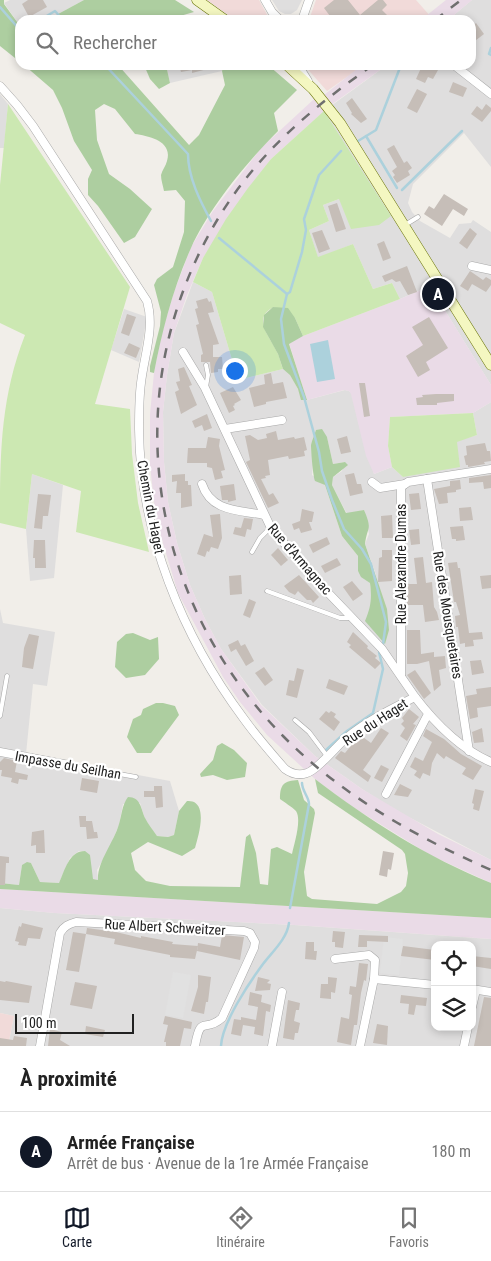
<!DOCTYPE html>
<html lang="fr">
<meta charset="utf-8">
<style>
:root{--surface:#fff;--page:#f6f6f6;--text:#222;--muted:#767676;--line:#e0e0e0;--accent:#111827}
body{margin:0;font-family:"Roboto Condensed",sans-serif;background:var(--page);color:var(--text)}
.controls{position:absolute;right:15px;bottom:15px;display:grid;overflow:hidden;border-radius:10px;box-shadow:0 2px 8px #0003}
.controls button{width:45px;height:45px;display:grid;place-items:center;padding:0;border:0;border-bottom:1px solid var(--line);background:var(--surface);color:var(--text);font:25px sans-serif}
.scale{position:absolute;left:15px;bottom:12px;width:119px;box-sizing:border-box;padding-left:5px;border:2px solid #212121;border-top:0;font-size:14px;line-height:18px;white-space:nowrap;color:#212121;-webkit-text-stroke:4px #fff;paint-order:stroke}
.you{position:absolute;left:234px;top:370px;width:18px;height:18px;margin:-12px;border:4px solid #fff;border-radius:50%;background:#1a73e8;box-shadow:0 0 0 8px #1a73e833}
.badge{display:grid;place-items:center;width:32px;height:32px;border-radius:50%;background:var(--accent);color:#fff;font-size:16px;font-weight:700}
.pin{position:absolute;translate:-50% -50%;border:2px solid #fff;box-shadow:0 1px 5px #0006}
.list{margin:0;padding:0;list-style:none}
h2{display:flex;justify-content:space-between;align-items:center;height:65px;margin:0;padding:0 20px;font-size:21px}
h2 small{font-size:16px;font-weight:400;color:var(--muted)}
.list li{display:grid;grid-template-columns:32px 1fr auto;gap:15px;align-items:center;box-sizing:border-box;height:80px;padding:0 20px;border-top:1px solid var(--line)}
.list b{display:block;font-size:19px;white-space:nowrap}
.list p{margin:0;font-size:16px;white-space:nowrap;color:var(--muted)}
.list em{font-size:16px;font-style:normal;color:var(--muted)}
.icon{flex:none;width:28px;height:28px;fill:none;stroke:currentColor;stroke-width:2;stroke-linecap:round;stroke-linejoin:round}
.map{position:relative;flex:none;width:491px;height:1046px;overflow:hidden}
.search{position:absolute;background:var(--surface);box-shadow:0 2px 8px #0003;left:15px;right:15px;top:15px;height:55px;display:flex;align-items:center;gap:12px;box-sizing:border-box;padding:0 18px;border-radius:15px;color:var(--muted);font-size:19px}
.sheet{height:145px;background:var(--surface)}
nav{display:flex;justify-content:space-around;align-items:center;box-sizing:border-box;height:70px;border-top:1px solid var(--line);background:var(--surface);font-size:14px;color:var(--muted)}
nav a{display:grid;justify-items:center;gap:2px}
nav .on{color:var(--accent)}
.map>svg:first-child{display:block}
.residential{fill:#dfdede;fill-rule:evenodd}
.commercial{fill:#f1dad9}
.industrial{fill:#eadbe7}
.grass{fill:#cce8b2}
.forest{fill:#adcea0}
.parking{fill:#e1e1e1}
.water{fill:#acd1dc}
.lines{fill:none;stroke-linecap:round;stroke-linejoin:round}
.stream{stroke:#acd1dc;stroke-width:2.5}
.building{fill:#c6beb8}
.service-casing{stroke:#a8a8a8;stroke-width:5}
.minor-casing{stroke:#a8a8a8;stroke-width:9}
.secondary-casing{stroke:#6b760a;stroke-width:11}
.service{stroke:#fff;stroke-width:4}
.minor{stroke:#fff;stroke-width:8}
.secondary{stroke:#f4f7c1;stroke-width:10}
.rail{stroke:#6f6f6f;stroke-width:2.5;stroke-dasharray:10 10;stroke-linecap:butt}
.labels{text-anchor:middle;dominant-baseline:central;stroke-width:4.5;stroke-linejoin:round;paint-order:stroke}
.street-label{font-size:14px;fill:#212121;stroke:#fff}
</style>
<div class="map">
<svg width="491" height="1046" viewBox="0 0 491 1046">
<rect width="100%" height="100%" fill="#f1eee9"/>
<g class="residential">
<path d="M 10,0 L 84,0 L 47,20 L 20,20 L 20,26 L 4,3 Z"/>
<path d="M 272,0 L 302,0 L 297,10 L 291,14 L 285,14 L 279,11 Z"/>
<path d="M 472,0 L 491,0 L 491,167 L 464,133 L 413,184 L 408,203 L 412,212 L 420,221 L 450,238 L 459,224 L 471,223 L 473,220 L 491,232 L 491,385 L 430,286 L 400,299 L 392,283 L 373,289 L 353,244 L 318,258 L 309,230 L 329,221 L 323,205 L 339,199 L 390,216 L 324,111 L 387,65 L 471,65 L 471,20 L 448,20 Z"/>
<path d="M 166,65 L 224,65 L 222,71 L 170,83 Z"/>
<path d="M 0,94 L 8,104 L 4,148 L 0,148 Z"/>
<path d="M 193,282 L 212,292 L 238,380 L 283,369 L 290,374 L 298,389 L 307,400 L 345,390 L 349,391 L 352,394 L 374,474 L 392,467 L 403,477 L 457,441 L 477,435 L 473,413 L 491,402 L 491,860 L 397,811 L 362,789 L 315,756 L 262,705 L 221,649 L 205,619 L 190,585 L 177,543 L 168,502 L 164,462 L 163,412 L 167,375 L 174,333 ZM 327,437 L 333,464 L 345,462 L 342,471 L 333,477 L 332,485 L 347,514 L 364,510 L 369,534 L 365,544 L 375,572 L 380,592 L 371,609 L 372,600 L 370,583 L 358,571 L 358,556 L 342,536 L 325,485 L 312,475 L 313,465 L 311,446 Z"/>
<path d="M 124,309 L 147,317 L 139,362 L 111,350 Z"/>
<path d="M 32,474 L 63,485 L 54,578 L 30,581 L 26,529 Z"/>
<path d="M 0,609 L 3,623 L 55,632 L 47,686 L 33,684 L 26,754 L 170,781 L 179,811 L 174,835 L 168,837 L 157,836 L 145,819 L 140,803 L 123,804 L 119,825 L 107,853 L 97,870 L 98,880 L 93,879 L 85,851 L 79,851 L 70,858 L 59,883 L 40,882 L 31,863 L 22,865 L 19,885 L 0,883 Z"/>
<path d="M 0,908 L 55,913 L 295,925 L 491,939 L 491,1046 L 8,1046 L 14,1016 L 0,1013 ZM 435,945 L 472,945 L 472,1027 L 435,1027 Z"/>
</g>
<g class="commercial">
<path d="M 207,0 L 259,0 L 270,20 L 235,20 Z"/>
<path d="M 316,0 L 416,0 L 431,17 L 426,20 L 309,20 Z"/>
<path d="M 304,65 L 364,65 L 327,91 Z"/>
<path d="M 0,1013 L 14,1016 L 8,1046 L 0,1046 Z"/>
</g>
<g class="industrial">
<path d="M 446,0 L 472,0 L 448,20 L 421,20 Z"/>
<path d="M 362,65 L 387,65 L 331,105 L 271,159 L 203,258 L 187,295 L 174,333 L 167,375 L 163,412 L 164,462 L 168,502 L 177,543 L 190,585 L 205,619 L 221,649 L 261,705 L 315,756 L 362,789 L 438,834 L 491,860 L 491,883 L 430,855 L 351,806 L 315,779 L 267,735 L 240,702 L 223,677 L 178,593 L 156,520 L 150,465 L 150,414 L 154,373 L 162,332 L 174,292 L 191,247 L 213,211 L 261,148 L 313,100 L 324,95 Z"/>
<path d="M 430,286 L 491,385 L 491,402 L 473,413 L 390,417 L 388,446 L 392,467 L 374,474 L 366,456 L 351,394 L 349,391 L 344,390 L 307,400 L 289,343 L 303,336 L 400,299 Z"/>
<path d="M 0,889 L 491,918 L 491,939 L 295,925 L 54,913 L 0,908 Z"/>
</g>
<g class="grass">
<path d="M 8,104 L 130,287 L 95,404 L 130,409 L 132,454 L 138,503 L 149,552 L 76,532 L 81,491 L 32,474 L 26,529 L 0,523 C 0,456 0,399 25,335 L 0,323 L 0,185 Z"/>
<path d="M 324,111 L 391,216 L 379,225 L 351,229 L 339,199 L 323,205 L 329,221 L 309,230 L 318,257 L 353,244 L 373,289 L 392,283 L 400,299 L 303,336 L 295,318 L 274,307 C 250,318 272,339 278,354 C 280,359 281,364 283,369 L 238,380 L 212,292 L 193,282 L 203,258 L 226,219 L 248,188 L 271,159 Z"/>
<path d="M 473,413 L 477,435 L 457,442 L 460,467 L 403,477 L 392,467 L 388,446 L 390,417 Z"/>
</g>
<g class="forest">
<path d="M 0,0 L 4,0 L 4,4 L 20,26 L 20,62 L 0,46 Z"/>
<path d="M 84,0 L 175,0 L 194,12 L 166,20 L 47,20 Z"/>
<path d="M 24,65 L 118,65 L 189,145 L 199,135 L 225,85 L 222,71 L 224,65 L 268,65 L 297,90 L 274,113 L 278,131 C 247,162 209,208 191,248 C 173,288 162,331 154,373 L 150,372 L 150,366 L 160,326 L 161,312 L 154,285 L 157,279 L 173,267 L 184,232 L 185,201 L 176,190 L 164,191 C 163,186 161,180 161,175 C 162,170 166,166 167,161 C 173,141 149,136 135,134 L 115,109 L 104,104 L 95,110 L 97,140 L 109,174 L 130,189 L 152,209 L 135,237 L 124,243 L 98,206 L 88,195 L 88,179 L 92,170 L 74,141 L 62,108 L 53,90 Z"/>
<path d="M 144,65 L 166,65 L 170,83 L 159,89 L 150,79 Z"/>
<path d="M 273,307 L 288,308 L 295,318 L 303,336 L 289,344 L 307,400 L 301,400 L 298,389 L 290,375 L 283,369 L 278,354 L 263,327 L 264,315 Z"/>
<path d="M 322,429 L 327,437 L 333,464 L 345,462 L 348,465 L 333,477 L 332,485 L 346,513 L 364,510 C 373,531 367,526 365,544 L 387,609 L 389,630 L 385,644 L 365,621 C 371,607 372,598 370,583 L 361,577 L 358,571 L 358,556 L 342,536 L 325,485 L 315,481 C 313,476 311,451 311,445 C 312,440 315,434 316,430 Z"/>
<path d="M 133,633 L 150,640 L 158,637 L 159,659 L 145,675 L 126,678 L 115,667 L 117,642 L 126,634 Z"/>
<path d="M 156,703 L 163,703 L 175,706 L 179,715 L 151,753 L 137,753 L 127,737 L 133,719 L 141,715 L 143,709 Z"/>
<path d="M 222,743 L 234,750 L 247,763 L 245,777 L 227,780 L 213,775 L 201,777 L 200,774 L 213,760 L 217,746 Z"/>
<path d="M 315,779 C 370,821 427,857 491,883 L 491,918 L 0,889 L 0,883 L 19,885 L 22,865 L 27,862 L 31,863 L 40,882 L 59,883 C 65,870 69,851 85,851 L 90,855 L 93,879 L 98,880 C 97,862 114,842 119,824 C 122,814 122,805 128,797 C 141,797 141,809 145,818 C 148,824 153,830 157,836 L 168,837 L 174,835 L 179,811 L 187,801 C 189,801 192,801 194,802 C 207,809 198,837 195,848 L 182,856 L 148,842 L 131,853 L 135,870 L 146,881 L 170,886 L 240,887 L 246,837 L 250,834 L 256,853 L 260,884 L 268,885 L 271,849 L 277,847 L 292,854 C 294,844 302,820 296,811 C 292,807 284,802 280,799 C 280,784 284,781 298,780 L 304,800 L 314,809 L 315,813 L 304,872 L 307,896 L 312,899 L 377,904 L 401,892 L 406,886 L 408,873 L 405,854 L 402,850 L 318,793 Z"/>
</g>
<g class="parking">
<path d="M 384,937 L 403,939 L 399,975 L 380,973 Z"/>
<path d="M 173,972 L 191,975 L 183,1018 L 165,1015 Z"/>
</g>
<path class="water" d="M 328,340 L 335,379 L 317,382 L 310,344 Z"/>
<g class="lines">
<g class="stream">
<path d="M 0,7 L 20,30"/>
<path d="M 40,20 L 55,11 L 63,20"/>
<path d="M 491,48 L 489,54 L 491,55"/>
<path d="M 105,65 L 188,154 C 188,177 200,201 211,221"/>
<path d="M 366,136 L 397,188"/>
<path d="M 358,141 L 376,130 L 401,65"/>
<path d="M 341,151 L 319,175 L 304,219 L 306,230 L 302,252 L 290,292 L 287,294 L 281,319 L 284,344 L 304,397 L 319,452 L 322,471 L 332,500 L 344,529 L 362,549 L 371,564 L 386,622 L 383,644"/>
<path d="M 402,190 L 462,131"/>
<path d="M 219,238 L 287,294"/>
<path d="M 326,750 L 347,731 L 373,713 L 383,669 L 379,652"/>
<path d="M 290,908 L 309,804 C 309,797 302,791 302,783"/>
<path d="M 221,1046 C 222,1023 249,983 263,964 C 272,952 287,939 289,923"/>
</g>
</g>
<g class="building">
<path d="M 28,0 L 43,0 L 47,7 L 29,17 L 22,4 Z"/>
<path d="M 334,0 L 348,0 L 360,15 L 378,0 L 383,0 L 387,5 L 382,10 L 387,15 L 381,20 L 333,20 L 324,8 Z"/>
<path d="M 476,23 L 484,34 L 471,44 L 471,27 Z"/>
<path d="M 179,65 L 214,65 L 215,67 L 192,73 L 192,70 L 181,72 Z"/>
<path d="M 428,66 L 438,70 L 433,79 L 428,77 L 425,83 L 416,79 L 421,68 L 426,70 Z"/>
<path d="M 453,82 L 467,88 L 463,97 L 449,92 Z"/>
<path d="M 417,89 L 427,94 L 417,113 L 407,108 Z"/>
<path d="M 352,98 L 367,119 L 361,123 L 351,114 L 352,113 L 346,103 Z"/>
<path d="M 486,104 L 491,108 L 491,111 L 482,122 L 471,114 L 477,106 L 482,110 Z"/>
<path d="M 394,145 L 404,163 L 407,161 L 412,168 L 408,171 L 410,175 L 397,183 L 393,177 L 395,175 L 392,171 L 397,167 L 387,149 Z"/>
<path d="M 444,194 L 468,209 L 464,216 L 453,209 L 442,226 L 424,214 L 429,206 L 434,209 Z"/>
<path d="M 337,203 L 346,229 L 336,232 L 328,206 Z"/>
<path d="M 470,228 L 477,234 L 467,249 L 459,243 Z"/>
<path d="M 322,230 L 330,249 L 319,253 L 312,233 Z"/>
<path d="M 384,241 L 391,258 L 383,261 L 377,244 Z"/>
<path d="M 407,266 L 417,292 L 408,295 L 400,281 L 396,282 L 392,279 L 385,282 L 382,276 Z"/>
<path d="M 470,271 L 483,280 L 486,277 L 491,280 L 491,285 L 486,292 L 472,284 L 468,291 L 460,286 Z"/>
<path d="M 207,298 L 209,302 L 211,301 L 214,312 L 208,313 L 219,344 L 213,345 L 213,357 L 222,357 L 223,369 L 218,369 L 218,372 L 211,373 L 210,362 L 201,362 L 201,355 L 203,354 L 196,325 L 199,324 L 195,309 L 198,308 L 196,301 Z"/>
<path d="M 127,314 L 136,317 L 129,336 L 121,333 Z"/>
<path d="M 429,317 L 448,348 L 426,362 L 430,370 L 418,377 L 406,356 L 423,345 L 412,327 Z"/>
<path d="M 129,343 L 140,348 L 136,358 L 124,353 Z"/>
<path d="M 184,367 L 192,385 L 189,386 L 197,405 L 181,414 L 175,392 L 179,390 L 176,382 L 180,381 L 178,369 Z"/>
<path d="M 271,373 L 273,384 L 283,382 L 287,398 L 266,402 L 266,404 L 254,407 L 249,388 L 265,384 L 264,375 Z"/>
<path d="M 359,383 L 365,383 L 370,416 L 364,417 Z"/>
<path d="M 233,387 L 241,400 L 234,404 L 235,405 L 233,406 L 235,410 L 229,413 L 220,393 Z"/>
<path d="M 436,394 L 454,394 L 454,401 L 437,403 L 437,405 L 417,405 L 416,398 L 423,397 L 422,395 Z"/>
<path d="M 207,414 L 212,428 L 204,431 L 202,425 L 195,428 L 192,421 Z"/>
<path d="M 276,431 L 278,440 L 294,437 L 295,439 L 304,437 L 307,450 L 304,451 L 305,456 L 289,459 L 288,456 L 268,460 L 270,475 L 265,476 L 266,478 L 261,479 L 269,495 L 273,493 L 279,503 L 268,508 L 246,462 L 250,460 L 245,436 L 250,435 L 258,440 L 267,438 L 266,434 Z"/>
<path d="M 347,436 L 351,452 L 341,454 L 337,439 Z"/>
<path d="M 208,437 L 220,439 L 219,446 L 225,470 L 221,471 L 223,478 L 215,480 L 212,468 L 207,467 L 207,463 L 187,463 L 188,448 L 206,448 Z"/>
<path d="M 485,443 L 487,451 L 490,451 L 491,461 L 484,462 L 485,464 L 468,467 L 468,465 L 466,465 L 464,456 L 467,455 L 466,446 Z"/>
<path d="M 354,473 L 357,484 L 361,484 L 363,493 L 350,496 L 345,475 Z"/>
<path d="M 185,474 L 185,481 L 188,481 L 188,485 L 191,485 L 192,506 L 181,508 L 181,493 L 176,493 L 177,481 L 172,482 L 172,475 Z"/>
<path d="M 491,475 L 491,488 L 484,489 L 483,482 L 469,483 L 469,478 Z"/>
<path d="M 460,480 L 461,489 L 456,490 L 456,492 L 447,493 L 448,503 L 439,504 L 434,489 L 450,486 L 450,481 Z"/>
<path d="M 234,484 L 236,500 L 228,502 L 228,500 L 222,500 L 220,486 Z"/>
<path d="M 419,493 L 421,509 L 411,510 L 409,494 Z"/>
<path d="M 38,494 L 51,495 L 48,516 L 43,516 L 42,529 L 34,528 Z"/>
<path d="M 471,507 L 473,520 L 460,521 L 459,508 Z"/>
<path d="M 302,509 L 314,512 L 312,522 L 309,522 L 312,530 L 301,533 L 299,528 L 294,530 L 292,524 L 300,521 Z"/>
<path d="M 220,514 L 222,538 L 218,549 L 211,547 L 209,552 L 207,551 L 205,557 L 197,554 L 204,534 L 213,537 L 210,515 Z"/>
<path d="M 392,515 L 393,538 L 382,538 L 381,516 Z"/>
<path d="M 244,518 L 253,519 L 251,530 L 247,529 L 245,537 L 233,534 L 235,527 L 241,528 Z"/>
<path d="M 463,526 L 465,540 L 456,541 L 456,539 L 452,539 L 450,527 Z"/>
<path d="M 419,529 L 420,544 L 411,545 L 409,530 Z"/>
<path d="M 327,537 L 330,544 L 313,553 L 309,545 Z"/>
<path d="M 34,540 L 45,540 L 46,568 L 35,568 L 35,558 L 33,558 Z"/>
<path d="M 278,548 L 288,560 L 281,566 L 271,555 Z"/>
<path d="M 382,550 L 392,550 L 392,581 L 378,582 L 379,558 L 382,557 Z"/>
<path d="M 423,557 L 426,583 L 432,582 L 434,607 L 437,612 L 439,620 L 425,622 L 423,605 L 407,605 L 407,584 L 417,584 L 414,558 Z"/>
<path d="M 337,558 L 341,565 L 325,573 L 321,566 Z"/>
<path d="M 457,562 L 458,568 L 460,568 L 469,633 L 482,632 L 483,639 L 473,640 L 474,646 L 465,647 L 465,643 L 460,644 L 458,627 L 456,627 L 455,616 L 460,615 L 456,602 L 454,602 L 448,563 Z"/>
<path d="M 241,575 L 242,594 L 230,595 L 229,576 Z"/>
<path d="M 299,575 L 319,597 L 313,603 L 311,600 L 307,600 L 298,591 L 295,595 L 289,592 L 284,586 Z"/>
<path d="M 491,575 L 491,588 L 482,589 L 480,576 Z"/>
<path d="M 352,581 L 363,594 L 353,601 L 343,587 Z"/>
<path d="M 249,599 L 256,602 L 250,618 L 243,615 Z"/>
<path d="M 407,630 L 420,630 L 421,654 L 434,652 L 434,657 L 445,656 L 446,668 L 439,670 L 441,685 L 434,691 L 429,661 L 417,664 L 407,664 Z"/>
<path d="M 353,632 L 368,646 L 367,648 L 377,656 L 375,658 L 381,663 L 375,669 L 349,647 L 351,645 L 347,642 Z"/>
<path d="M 29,634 L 39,636 L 33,669 L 22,667 L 24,648 Z"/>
<path d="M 238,640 L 241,646 L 245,644 L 254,661 L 246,666 L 236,649 L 231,652 L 228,645 Z"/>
<path d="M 481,660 L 484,673 L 472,675 L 470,661 Z"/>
<path d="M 264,667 L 273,680 L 265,686 L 255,673 Z"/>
<path d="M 297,668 L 304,670 L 297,698 L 286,695 L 289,680 L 294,681 Z"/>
<path d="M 415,670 L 431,693 L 424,699 L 407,675 Z"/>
<path d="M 329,679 L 348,686 L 344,695 L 326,688 Z"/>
<path d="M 491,687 L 491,706 L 477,708 L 478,717 L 470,719 L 466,696 L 477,694 L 476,689 Z"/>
<path d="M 409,709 L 419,717 L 413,724 L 416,725 L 407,741 L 400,736 L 405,728 L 401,724 L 404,721 L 402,718 Z"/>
<path d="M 326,711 L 329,713 L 331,711 L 336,714 L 334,717 L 340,722 L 334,731 L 319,719 Z"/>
<path d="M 381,728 L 389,733 L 363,770 L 371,776 L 368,782 L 335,758 L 341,751 L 345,753 L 360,735 L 371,743 Z"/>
<path d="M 482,728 L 484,742 L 474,743 L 472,732 Z"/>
<path d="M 426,729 L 444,739 L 461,754 L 482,766 L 473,780 L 462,774 L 466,768 L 446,756 L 444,759 L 437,753 L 432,763 L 430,776 L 423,773 L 420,779 L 414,775 L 417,771 L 410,767 L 415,757 L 423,761 L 432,742 L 423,736 Z"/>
<path d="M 4,758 L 17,761 L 15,772 L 28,775 L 27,780 L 19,779 L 18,784 L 11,782 L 12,778 L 1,776 L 2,770 L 0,770 L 0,762 Z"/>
<path d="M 381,765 L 389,769 L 382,782 L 374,778 Z"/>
<path d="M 82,778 L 99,781 L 97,793 L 80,790 Z"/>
<path d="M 400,784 L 412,790 L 408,797 L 394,795 Z"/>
<path d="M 154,786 L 162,786 L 163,807 L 156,808 L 155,797 L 144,797 L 144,791 L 154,791 Z"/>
<path d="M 475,789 L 484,791 L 479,811 L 473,809 L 474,804 L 472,803 Z"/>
<path d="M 79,816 L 86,816 L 86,821 L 92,821 L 94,832 L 97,832 L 98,838 L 87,839 L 86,827 L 80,827 Z"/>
<path d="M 44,830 L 45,853 L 36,853 L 36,845 L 31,846 L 32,832 Z"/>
<path d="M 383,851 L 394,853 L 391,870 L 388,869 L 387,877 L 379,875 Z"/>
<path d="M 0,856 L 9,857 L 9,863 L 6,863 L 5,885 L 0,885 Z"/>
<path d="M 22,923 L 43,928 L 40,939 L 28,938 L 26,946 L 18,945 L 19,942 L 15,941 L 19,926 L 21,927 Z"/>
<path d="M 87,928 L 116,932 L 141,938 L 141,936 L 173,942 L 172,944 L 198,946 L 195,959 L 170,957 L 170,955 L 114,944 L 115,939 L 86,934 Z"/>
<path d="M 333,931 L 345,932 L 343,948 L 335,947 L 335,942 L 332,942 Z"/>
<path d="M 73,932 L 86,934 L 79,972 L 66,970 Z"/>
<path d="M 222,935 L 244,937 L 240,960 L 197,951 L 198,943 L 220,947 Z"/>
<path d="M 359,935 L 388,936 L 388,942 L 367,941 L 367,947 L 358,947 Z"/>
<path d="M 306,942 L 314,942 L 314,951 L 317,951 L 316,960 L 305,959 Z"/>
<path d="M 403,946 L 435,950 L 435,960 L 401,956 Z"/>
<path d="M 472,956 L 491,958 L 491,969 L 472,966 Z"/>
<path d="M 359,963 L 368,964 L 366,981 L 364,980 L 361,993 L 357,1025 L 354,1025 L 351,1045 L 337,1042 L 341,1017 L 349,1019 L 352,995 L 349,994 L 350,986 L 356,987 Z"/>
<path d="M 198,975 L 211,977 L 208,1002 L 206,1002 L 204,1014 L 191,1011 L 198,987 Z"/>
<path d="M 258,977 L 270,980 L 267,983 L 271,984 L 270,990 L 255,991 Z"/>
<path d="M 328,977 L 337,978 L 335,993 L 331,992 L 331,999 L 320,998 L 321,984 L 328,984 Z"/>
<path d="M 0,981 L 5,982 L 6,981 L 32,986 L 29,1003 L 0,1000 Z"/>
<path d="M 75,982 L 97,986 L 92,1009 L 70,1005 Z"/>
<path d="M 250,992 L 262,995 L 261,1002 L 271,1005 L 270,1012 L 266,1011 L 263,1036 L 254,1034 L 255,1027 L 243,1025 L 241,1036 L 231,1034 L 234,1019 L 241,1020 L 241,1017 L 256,1020 L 258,1007 L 248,1005 Z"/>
<path d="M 401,995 L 427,998 L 426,1006 L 416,1005 L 414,1015 L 408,1014 L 409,1004 L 400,1003 Z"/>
<path d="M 484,997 L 491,998 L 491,1046 L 474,1046 Z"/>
<path d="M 288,1000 L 300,1003 L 299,1010 L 296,1010 L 294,1021 L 300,1023 L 298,1033 L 295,1033 L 294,1040 L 283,1038 Z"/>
<path d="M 165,1016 L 192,1022 L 191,1029 L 184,1028 L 180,1046 L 166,1046 L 166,1042 L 164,1042 L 168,1025 L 163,1024 Z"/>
<path d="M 377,1024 L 388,1026 L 387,1045 L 373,1043 Z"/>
<path d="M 86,1026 L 105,1030 L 103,1037 L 85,1034 Z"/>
<path d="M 50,1029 L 62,1032 L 60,1040 L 70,1046 L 48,1046 Z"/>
<path d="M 14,1036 L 27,1038 L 26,1046 L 0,1046 L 0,1038 L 13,1040 Z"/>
</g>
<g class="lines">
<g class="service-casing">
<g id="service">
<path d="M 405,225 L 418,217"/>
<path d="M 206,365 L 208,375 L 206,387"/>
<path d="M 252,552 L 260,538 L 270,528"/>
<path d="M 267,591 L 340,618 L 350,618"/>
<path d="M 0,716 L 7,676"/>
<path d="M 295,720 L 309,732 L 327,756"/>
<path d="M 69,765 L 136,777"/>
</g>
</g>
<g class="minor-casing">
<g id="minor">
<path d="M 265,0 L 272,12 L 280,20"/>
<path d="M 302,20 L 309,0"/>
<path d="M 298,65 L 308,81"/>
<path d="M 454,65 L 491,94"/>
<path d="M 0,86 L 17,105 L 33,126 L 147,301 C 155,328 144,356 141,383 C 139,398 139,414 139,429 C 140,533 182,636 244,719 C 257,737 271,753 285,769 C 292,774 299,776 307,773 C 317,770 336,747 345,739 C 365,722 391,709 415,697 C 435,723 460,749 491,762"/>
<path d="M 472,266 L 491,270"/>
<path d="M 183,352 L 205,388 L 271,528 L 314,578 L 382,649 L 415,697"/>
<path d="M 225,429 L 282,420"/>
<path d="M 427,479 L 469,751"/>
<path d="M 372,482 L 380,488 L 405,484"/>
<path d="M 202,484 C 211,512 239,510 264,515"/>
<path d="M 401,675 L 401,487 L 408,482 L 491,469"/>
<path d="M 0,752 L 69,765"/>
<path d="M 386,794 L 428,714"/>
<path d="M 335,959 L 369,955 L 375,960 L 374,979 L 360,1046"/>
<path d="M 374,979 L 435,985"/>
<path d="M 472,989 L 491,992"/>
<path d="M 472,1007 L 476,990"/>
<path d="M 40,1046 L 60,933 C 64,926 69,924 76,922 L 244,931 L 250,933 L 255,942 L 254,948 L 222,1018 C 204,1034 201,1013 195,1046"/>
<path d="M 272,1046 L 282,992"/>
<path d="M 464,1046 L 468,1027"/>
</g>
</g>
<g class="secondary-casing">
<g id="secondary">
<path d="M 197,0 L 225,20"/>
<path d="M 287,65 L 313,89 L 340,123 L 491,365"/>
</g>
</g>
<use href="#service" class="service"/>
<use href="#minor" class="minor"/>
<use href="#secondary" class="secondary"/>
<g class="rail">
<path d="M 435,20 L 461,0"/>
<path d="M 373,65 C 313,107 258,153 219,217 C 116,386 145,596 283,736 C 341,795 416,837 491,870"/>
</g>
</g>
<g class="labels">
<g class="street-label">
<text transform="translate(151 507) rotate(79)">Chemin du Haget</text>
<text transform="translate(300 559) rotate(49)">Rue d'Armagnac</text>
<text transform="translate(401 564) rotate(-90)">Rue Alexandre Dumas</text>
<text transform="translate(448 615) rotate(81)">Rue des Mousquetaires</text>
<text transform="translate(375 722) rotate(-33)">Rue du Haget</text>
<text transform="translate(68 765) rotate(10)">Impasse du Seilhan</text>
<text transform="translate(165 927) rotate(3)">Rue Albert Schweitzer</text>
</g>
</g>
</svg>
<div class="controls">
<button><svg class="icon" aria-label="locate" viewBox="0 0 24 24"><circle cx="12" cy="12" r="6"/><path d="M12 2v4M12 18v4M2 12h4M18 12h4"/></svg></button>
<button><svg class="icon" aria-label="layers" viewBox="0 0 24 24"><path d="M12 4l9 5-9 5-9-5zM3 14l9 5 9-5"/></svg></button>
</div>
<div class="scale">100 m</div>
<div class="you"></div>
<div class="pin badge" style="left:438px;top:294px">A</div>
<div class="search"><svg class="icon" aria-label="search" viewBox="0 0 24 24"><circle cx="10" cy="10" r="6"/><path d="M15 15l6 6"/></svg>Rechercher</div>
</div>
<section class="sheet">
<h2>À proximité<small></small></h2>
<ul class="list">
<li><span class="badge">A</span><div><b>Armée Française</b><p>Arrêt de bus · Avenue de la 1re Armée Française</p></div><em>180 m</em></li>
</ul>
</section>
<nav>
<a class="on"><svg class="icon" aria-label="map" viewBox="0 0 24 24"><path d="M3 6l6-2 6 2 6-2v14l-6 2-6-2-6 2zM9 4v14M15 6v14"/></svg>Carte</a>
<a><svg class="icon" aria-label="directions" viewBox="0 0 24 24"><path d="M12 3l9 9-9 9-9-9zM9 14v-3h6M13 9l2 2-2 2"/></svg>Itinéraire</a>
<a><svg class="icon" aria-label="saved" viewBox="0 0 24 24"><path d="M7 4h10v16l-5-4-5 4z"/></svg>Favoris</a>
</nav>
